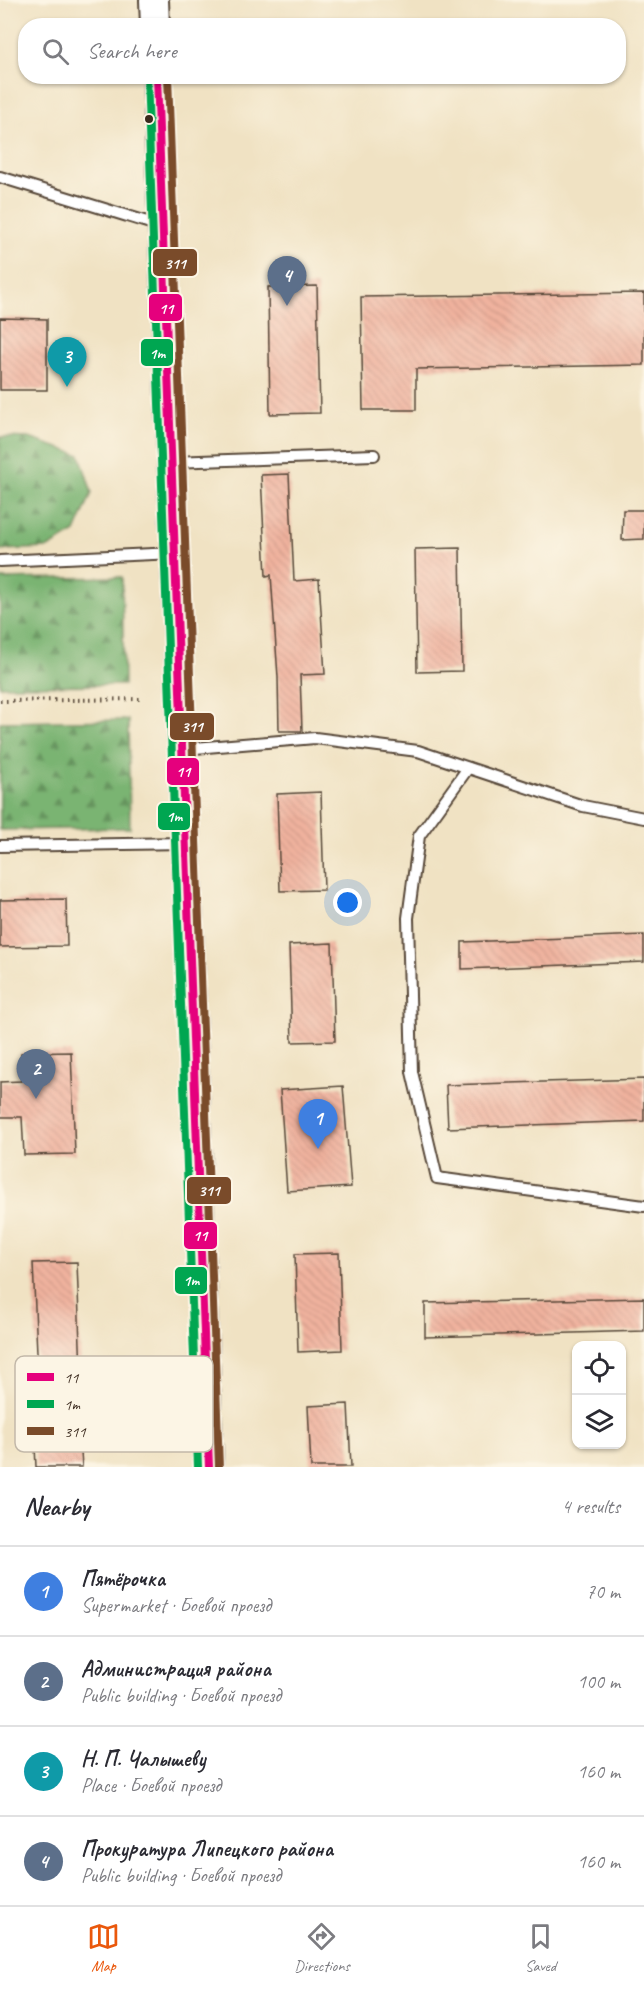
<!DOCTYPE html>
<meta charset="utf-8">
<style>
:root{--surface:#fff;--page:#f2f2f3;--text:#2b2b33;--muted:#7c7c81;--line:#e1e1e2;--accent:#ea580c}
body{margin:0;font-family:Caveat,sans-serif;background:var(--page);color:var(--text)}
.controls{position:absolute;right:18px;bottom:18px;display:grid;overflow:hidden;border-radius:12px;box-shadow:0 2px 4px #0004}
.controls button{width:54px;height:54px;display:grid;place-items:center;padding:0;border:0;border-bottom:2px solid var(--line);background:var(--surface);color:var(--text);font:30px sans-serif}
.you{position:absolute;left:348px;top:903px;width:21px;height:21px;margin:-15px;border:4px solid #fff;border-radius:50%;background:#1a73e8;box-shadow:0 0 0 9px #1a73e833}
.badge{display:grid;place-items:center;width:39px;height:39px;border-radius:50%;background:var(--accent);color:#fff;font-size:20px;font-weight:700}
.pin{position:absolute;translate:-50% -50px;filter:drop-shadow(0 2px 3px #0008)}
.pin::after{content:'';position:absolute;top:32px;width:21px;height:18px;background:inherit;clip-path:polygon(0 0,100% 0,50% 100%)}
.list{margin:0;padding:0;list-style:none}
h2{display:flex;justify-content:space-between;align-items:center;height:78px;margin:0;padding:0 24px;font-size:26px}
h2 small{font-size:20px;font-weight:400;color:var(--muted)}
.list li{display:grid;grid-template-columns:39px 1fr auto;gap:18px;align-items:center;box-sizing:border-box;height:90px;padding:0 24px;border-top:2px solid var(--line)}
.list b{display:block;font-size:22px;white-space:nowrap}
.list p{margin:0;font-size:20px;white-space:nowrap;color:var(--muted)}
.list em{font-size:20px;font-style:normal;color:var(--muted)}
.icon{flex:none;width:33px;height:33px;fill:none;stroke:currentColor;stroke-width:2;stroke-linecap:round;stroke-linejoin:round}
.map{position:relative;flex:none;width:644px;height:1467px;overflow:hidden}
.search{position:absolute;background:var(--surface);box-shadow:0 2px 4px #0004;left:18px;right:18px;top:18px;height:66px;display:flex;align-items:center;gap:15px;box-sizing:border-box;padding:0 21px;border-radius:24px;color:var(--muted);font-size:22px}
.sheet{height:438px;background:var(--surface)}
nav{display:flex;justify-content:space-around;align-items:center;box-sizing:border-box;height:84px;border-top:2px solid var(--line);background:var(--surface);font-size:16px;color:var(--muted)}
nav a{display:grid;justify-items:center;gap:3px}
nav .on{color:var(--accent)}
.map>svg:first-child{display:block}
.forest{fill:url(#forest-firs);stroke:#5a6f48;stroke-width:1.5}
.building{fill:url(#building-back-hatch)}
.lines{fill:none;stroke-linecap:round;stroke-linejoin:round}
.lane-casing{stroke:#564637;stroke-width:14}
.secondary-casing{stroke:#564637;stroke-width:32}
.path{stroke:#564637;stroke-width:4;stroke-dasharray:1.5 4.5;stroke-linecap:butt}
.lane{stroke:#fff;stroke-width:10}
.secondary{stroke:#fff;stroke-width:28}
.bus-1-casing{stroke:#fcf5e5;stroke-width:12}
.bus-2-casing{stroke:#fcf5e5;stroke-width:12}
.bus-3-casing{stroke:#fcf5e5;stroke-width:12}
.bus-1{stroke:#e5007d;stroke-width:8}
.bus-2{stroke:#00a651;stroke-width:8}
.bus-3{stroke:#7a4b2a;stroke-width:8}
.bus-dot{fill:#3b2a1e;stroke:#fcf5e5;stroke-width:2}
.key{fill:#fcf5e5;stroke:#c2b8a9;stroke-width:1.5}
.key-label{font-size:16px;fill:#3b2a1e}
.line-badge{stroke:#fcf5e5;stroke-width:2}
.badge-label{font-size:16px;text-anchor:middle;font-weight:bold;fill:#fff}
</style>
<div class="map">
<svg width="644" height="1467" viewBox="0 0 644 1467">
<defs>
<pattern id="forest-firs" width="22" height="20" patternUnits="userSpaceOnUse" patternTransform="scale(1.5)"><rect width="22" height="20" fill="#7ab472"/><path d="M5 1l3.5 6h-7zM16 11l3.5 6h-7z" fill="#65935d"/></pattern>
<pattern id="building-back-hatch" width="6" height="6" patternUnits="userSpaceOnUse" patternTransform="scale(1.5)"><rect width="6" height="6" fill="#f0b29e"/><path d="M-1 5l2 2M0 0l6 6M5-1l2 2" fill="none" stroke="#cf9988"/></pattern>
</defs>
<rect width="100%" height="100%" fill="#fcf5e5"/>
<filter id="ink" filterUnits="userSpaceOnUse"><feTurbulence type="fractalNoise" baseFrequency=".0167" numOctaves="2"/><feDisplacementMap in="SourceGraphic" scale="12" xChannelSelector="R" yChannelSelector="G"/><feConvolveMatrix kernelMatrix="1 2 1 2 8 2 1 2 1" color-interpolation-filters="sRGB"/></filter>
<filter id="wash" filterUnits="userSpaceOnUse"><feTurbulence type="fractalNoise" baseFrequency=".008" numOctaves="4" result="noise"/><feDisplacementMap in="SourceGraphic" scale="24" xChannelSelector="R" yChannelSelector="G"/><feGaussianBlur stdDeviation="1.35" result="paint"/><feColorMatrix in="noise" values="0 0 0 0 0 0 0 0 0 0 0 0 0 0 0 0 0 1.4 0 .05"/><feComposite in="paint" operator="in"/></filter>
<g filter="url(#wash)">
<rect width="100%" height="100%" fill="#f0e2c3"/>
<g class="forest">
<path d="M 0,437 L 29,438 L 80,455 L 92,493 L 75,532 L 48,548 L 0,550 Z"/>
<path d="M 122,577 L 124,685 L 0,686 L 0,579 Z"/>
<path d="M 128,720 L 130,828 L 0,830 L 0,722 Z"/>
</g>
<g id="blocks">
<g class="building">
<path d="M 317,286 L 320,413 L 270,414 L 268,287 Z"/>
<path d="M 644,293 L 644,365 L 416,369 L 416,410 L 363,410 L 361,297 Z"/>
<path d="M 0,318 L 47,319 L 47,390 L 0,390 Z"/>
<path d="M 289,474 L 294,581 L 319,579 L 325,674 L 300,675 L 302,731 L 279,731 L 278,677 L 271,575 L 266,576 L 261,475 Z"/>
<path d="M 623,510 L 644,510 L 644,539 L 622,540 Z"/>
<path d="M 460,548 L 462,671 L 417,672 L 415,549 Z"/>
<path d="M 321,792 L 324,890 L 280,891 L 277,794 Z"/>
<path d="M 66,899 L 67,946 L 0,947 L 0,900 Z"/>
<path d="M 644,935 L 644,962 L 462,969 L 462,942 Z"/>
<path d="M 332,943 L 335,1041 L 292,1042 L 289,945 Z"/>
<path d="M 71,1052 L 75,1154 L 24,1155 L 22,1117 L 0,1117 L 0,1082 L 21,1081 L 21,1053 Z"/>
<path d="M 644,1079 L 644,1121 L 448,1128 L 446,1085 Z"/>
<path d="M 343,1086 L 351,1187 L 287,1191 L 280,1090 Z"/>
<path d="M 339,1253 L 342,1350 L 298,1352 L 295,1254 Z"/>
<path d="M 77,1262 L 81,1373 L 38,1375 L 33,1263 Z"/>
<path d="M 644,1298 L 644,1331 L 425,1337 L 425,1303 Z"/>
<path d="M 348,1404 L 351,1467 L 311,1467 L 308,1406 Z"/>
<path d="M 79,1423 L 82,1467 L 36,1467 L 34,1425 Z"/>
</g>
</g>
</g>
<g filter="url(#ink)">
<use href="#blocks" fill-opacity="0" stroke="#564637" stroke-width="1.5"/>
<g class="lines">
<g class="lane-casing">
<g id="lane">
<path d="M 0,177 L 160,226"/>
<path d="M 172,462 L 374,455"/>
<path d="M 0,561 L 175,553"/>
<path d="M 183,749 L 315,738 L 418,751 L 583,806 L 644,818"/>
<path d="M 468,768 L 419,836 L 408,918 L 412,1072 L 437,1178 L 644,1206"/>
<path d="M 0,846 L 186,843"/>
</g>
</g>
<g class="secondary-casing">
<g id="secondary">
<path d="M 154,0 L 155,26"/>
<path d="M 157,76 L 209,1467"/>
</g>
</g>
<path class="path" d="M 0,701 L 141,699"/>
<use href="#lane" class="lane"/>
<use href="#secondary" class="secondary"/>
<g class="bus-1-casing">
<path id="bus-1" d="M 157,76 L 209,1467"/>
</g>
<g class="bus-2-casing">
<path id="bus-2" d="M 147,76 L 198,1467"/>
</g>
<g class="bus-3-casing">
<path id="bus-3" d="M 168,76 L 219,1467"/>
</g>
<use href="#bus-1" class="bus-1"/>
<use href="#bus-2" class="bus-2"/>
<use href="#bus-3" class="bus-3"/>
</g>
</g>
<circle class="bus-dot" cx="149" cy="119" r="5"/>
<rect x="15" y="1356" width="198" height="96" rx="9" class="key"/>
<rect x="27" y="1373" width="27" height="8" fill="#e5007d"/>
<rect x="27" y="1400" width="27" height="8" fill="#00a651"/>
<rect x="27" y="1427" width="27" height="8" fill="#7a4b2a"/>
<g class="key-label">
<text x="64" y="1383">11</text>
<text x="64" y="1410">1т</text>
<text x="64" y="1437">311</text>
</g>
<g class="line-badge">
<rect x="152" y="248" width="46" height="29" rx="6" fill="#7a4b2a"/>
<rect x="148" y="293" width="35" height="29" rx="6" fill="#e5007d"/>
<rect x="140" y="338" width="34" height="29" rx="6" fill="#00a651"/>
<rect x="169" y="712" width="46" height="29" rx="6" fill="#7a4b2a"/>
<rect x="166" y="757" width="34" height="29" rx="6" fill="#e5007d"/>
<rect x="157" y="802" width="34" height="29" rx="6" fill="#00a651"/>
<rect x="186" y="1176" width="46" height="29" rx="6" fill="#7a4b2a"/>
<rect x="183" y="1221" width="35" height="29" rx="6" fill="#e5007d"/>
<rect x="174" y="1266" width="34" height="29" rx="6" fill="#00a651"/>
</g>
<g class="badge-label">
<text x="175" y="269">311</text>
<text x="166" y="314">11</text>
<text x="157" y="359">1т</text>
<text x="192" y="732">311</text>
<text x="183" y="777">11</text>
<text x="174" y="822">1т</text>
<text x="209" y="1196">311</text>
<text x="200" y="1241">11</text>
<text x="191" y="1286">1т</text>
</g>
</svg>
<div class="controls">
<button><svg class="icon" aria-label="locate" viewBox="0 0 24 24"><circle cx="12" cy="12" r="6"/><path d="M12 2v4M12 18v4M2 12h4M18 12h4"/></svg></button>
<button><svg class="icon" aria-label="layers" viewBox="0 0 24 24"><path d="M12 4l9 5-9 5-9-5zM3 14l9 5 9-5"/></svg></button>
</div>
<div class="you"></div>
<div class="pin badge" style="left:318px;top:1149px;background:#3f7fe0">1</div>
<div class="pin badge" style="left:36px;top:1099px;background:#5c6f8a">2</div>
<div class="pin badge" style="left:67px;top:387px;background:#0f9aa8">3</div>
<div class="pin badge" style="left:287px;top:306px;background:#5c6f8a">4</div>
<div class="search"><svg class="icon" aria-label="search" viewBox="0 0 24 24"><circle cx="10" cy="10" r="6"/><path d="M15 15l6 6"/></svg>Search here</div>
</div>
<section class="sheet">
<h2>Nearby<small>4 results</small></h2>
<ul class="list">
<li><span class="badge" style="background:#3f7fe0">1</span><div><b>Пятёрочка</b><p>Supermarket · Боевой проезд</p></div><em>70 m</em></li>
<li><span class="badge" style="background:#5c6f8a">2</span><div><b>Администрация района</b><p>Public building · Боевой проезд</p></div><em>100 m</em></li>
<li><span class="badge" style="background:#0f9aa8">3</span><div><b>Н. П. Чалышеву</b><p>Place · Боевой проезд</p></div><em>160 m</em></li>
<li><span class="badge" style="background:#5c6f8a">4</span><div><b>Прокуратура Липецкого района</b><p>Public building · Боевой проезд</p></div><em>160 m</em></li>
</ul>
</section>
<nav>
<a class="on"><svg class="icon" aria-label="map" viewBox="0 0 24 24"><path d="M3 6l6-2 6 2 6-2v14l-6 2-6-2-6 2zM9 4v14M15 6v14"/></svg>Map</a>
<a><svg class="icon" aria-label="directions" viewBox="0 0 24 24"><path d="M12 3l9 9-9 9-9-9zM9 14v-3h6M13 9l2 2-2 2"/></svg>Directions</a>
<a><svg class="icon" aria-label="saved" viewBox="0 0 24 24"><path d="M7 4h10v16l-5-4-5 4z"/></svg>Saved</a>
</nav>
